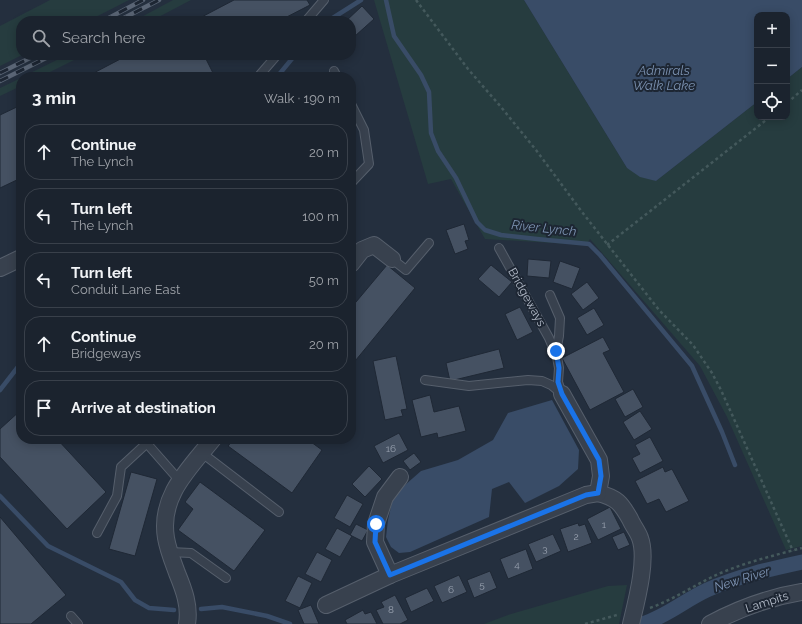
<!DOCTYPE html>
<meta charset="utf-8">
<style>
:root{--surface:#1b232e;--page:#282f3a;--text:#f1f3f6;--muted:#a0a4aa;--line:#39404a}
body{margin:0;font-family:Raleway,sans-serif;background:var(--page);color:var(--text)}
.controls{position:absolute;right:12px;top:12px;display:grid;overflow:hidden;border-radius:8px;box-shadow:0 2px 10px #0003}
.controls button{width:36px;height:36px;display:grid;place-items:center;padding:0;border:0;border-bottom:1px solid var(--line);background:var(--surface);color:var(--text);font:20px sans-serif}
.stop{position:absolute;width:12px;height:12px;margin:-9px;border:3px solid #1a73e8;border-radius:50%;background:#fff}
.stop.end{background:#1a73e8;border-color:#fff;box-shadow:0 1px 4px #0008}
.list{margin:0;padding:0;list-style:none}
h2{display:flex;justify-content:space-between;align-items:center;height:52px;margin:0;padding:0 16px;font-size:17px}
h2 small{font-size:13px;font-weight:400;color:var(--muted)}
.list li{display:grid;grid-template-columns:26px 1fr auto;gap:12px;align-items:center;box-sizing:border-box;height:56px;margin:0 8px 8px;padding:0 8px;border:1px solid var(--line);border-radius:16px}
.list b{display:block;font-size:15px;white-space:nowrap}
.list p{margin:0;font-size:13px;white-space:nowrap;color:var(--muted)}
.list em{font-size:13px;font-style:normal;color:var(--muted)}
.icon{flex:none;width:22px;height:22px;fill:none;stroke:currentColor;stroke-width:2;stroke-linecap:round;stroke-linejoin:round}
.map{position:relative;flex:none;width:802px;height:624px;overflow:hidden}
.search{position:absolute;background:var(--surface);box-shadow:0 2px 10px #0003;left:16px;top:16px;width:340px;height:44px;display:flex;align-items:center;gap:10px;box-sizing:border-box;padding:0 14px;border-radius:16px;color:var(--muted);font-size:15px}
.panel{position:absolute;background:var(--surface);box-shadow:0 2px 10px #0003;left:16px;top:72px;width:340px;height:372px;border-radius:16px}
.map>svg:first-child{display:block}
.green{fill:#263c3f}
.water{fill:#394c67}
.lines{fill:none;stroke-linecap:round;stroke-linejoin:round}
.stream{stroke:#394c67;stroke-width:4.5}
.canal{stroke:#394c67;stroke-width:15}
.building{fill:#455162;stroke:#1f2835}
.lane-casing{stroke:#565f6c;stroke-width:10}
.street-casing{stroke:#565f6c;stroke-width:18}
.path{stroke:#44595c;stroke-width:2.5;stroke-dasharray:3 3;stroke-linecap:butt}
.lane{stroke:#38414e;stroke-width:8}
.street{stroke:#38414e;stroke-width:16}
.rail-casing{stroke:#5a6575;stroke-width:4.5}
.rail{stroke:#1d2633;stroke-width:3;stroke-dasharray:9;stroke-linecap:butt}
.route{stroke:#1a73e8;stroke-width:5}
.labels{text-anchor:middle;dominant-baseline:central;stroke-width:4;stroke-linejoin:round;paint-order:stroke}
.number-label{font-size:10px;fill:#98a1af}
.street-label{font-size:12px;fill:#b4bcc9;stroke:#1d2633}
.water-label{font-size:13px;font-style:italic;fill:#7c92b1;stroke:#1d2633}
</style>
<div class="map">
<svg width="802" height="624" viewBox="0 0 802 624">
<rect width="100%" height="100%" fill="#242f3e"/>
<g class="green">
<path d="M 50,0 L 129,0 L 88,21 L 21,21 L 22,55 L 0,66 L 0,26 Z"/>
<path d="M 173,0 L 191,0 L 151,21 L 134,21 Z"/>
<path d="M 374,0 L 524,0 L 627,168 L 656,181 L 757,102 L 757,117 L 787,117 L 787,79 L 802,67 L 802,546 L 786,550 L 727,417 L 700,366 L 590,239 L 586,245 L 485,239 L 451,179 L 428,184 Z"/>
<path d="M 67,55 L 84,55 L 40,77 L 22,77 Z"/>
<path d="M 21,78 L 21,86 L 0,96 L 0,88 Z"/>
<path d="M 627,585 L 619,624 L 484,624 L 511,614 L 608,586 Z"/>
</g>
<g class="water">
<path d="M 524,0 L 802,0 L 802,67 L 787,79 L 787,15 L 757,15 L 757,102 L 656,181 L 640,177 L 627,168 Z"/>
<path d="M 552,400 L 579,450 L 578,469 L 559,486 L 525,503 L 509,482 L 492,489 L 489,517 L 410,552 L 399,553 L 391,547 L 386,537 L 388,520 L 393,498 L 405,485 L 421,471 L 458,460 L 493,440 L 508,413 Z"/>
</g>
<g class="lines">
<g class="stream">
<path d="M 386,0 L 394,36 L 421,75 L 429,92 L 431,133 L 438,151 L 456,178 L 477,222 L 485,230 L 501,235 L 537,239 L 589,244 L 600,255 L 692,366 L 722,432 L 735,465"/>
<path d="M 328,21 L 361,0"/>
<path d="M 277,77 L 295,55"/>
<path d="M 0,390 L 21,363"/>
<path d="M 0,496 L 48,546 L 121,582 L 135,600 L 149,608 L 174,610"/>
<path d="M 201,609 L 222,607 L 267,616 L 290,624"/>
</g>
<path class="canal" d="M 642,624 C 666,617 685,600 707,590 C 738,576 770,569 802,562"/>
</g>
<g class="building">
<path d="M 234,0 L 307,0 L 310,5 L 279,21 L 194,21 Z"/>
<path d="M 362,6 L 374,19 L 355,36 L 353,34 L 351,36 L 351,21 L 346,21 Z"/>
<path d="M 128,55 L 214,55 L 206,59 L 215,77 L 86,77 Z"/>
<path d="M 21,105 L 21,178 L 0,188 L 0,115 Z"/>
<path d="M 464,224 L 469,240 L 465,241 L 468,249 L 455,254 L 446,230 Z"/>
<path d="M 528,259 L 551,261 L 549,278 L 527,276 Z"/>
<path d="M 560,261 L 580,268 L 572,289 L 553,282 Z"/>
<path d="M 387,265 L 415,288 L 351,366 L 351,308 Z"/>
<path d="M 491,265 L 512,282 L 499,297 L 478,279 Z"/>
<path d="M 587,282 L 599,298 L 583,310 L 571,294 Z"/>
<path d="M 520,307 L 533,332 L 517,340 L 505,314 Z"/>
<path d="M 594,308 L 604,325 L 587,335 L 577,318 Z"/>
<path d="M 603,337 L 610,350 L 603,353 L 624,392 L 590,410 L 562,358 Z"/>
<path d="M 499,349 L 504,368 L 450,381 L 446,363 Z"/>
<path d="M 396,356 L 407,409 L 401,410 L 403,416 L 385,420 L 373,361 Z"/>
<path d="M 633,389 L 643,407 L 625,417 L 615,399 Z"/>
<path d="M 430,395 L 434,412 L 459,406 L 466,431 L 438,438 L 437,433 L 421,437 L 412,400 Z"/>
<path d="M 21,410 L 21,439 L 57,439 L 106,492 L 67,529 L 0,457 L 0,429 Z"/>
<path d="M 640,411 L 652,429 L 634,440 L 623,422 Z"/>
<path d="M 399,433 L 408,450 L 383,463 L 374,446 Z"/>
<path d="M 650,437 L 663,461 L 640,473 L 632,458 L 640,454 L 635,445 Z"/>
<path d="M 234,439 L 307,439 L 322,450 L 292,493 L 228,446 Z"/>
<path d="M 414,453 L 421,462 L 410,470 L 403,461 Z"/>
<path d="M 369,466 L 382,479 L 365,497 L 352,484 Z"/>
<path d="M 663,467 L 665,472 L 672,469 L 689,501 L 666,512 L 659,499 L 647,504 L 635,481 Z"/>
<path d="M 131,472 L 157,479 L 135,556 L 109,549 Z"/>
<path d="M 200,482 L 265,530 L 234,571 L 178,530 L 193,509 L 185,502 Z"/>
<path d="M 347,495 L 363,504 L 350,527 L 334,518 Z"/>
<path d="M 610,507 L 621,529 L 598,540 L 587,519 Z"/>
<path d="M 0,517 L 66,595 L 31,624 L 0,624 Z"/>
<path d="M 578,523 L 579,526 L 585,524 L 592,543 L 568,552 L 560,529 Z"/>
<path d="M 356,524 L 368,530 L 362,541 L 350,535 Z"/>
<path d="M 337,528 L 352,536 L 340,557 L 325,549 Z"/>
<path d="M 624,532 L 630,545 L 618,550 L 612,537 Z"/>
<path d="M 553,534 L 561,551 L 536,562 L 528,544 Z"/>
<path d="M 526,549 L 533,569 L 508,579 L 500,559 Z"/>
<path d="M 317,552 L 332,560 L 321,582 L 305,574 Z"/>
<path d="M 490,571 L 497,588 L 474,598 L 467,580 Z"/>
<path d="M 459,575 L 467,592 L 442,603 L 434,586 Z"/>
<path d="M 298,576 L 312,583 L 300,608 L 285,601 Z"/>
<path d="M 427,588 L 434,601 L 411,612 L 405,598 Z"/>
<path d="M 395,595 L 408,620 L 400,624 L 383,624 L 376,610 L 384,607 L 381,602 Z"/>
<path d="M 311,605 L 319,624 L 304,624 L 298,610 Z"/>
<path d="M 363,610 L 365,614 L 371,612 L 377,624 L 347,624 L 345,620 Z"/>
</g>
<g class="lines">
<g class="lane-casing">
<g id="lane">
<path d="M 306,21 L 324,0"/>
<path d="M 334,71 L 337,77"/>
<path d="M 258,77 L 277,55"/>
<path d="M 351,104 L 364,130 L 369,164 L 351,183"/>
<path d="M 499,248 L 549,338 L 557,357 L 559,368 L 558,382 L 562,394"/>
<path d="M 392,259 L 406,270 L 429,243"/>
<path d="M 550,295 L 560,318 L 559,336 L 556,351"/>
<path d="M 425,380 L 469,386 L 528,380 L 542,381 L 551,385 L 562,394"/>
<path d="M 143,439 L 179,480"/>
<path d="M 202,453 L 279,512"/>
<path d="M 97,533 L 117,496 L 121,467 L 147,443"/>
<path d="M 170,552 L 191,553 L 226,578"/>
<path d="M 71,616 L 78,624"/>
</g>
</g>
<g class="street-casing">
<g id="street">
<path d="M 351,264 L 362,250 L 374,245 L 392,259"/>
<path d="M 0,268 L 21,258"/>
<path d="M 562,394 L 599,460 L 601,476 L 598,493 C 617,498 621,503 630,519 C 633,526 638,532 640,538 C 648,559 636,603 631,624"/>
<path d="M 390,575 L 375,542 L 376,524 L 385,497 L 400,477"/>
<path d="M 326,605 L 390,575 L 586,495 L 598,493"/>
<path d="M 187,624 C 190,606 184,590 177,573 C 173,562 168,550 166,538 C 159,496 189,469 213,439"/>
<path d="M 710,624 C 738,609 771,597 802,592"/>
</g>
</g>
<g class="path">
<path d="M 416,0 L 468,69 L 501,107 L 536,150 L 582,212 L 659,310 L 693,345 L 712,373 L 721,390 L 793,551"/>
<path d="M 787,103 L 802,90"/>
<path d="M 607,245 L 770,117"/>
<path d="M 650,608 C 672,600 690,588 710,578 C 738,564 772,556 802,548"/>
<path d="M 585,624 L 617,615"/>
</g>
<use href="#lane" class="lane"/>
<use href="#street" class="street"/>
<g class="rail-casing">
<g id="rail">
<path d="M 103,21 L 143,0"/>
<path d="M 118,21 L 159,0"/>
<path d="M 0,73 L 36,55"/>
<path d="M 0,81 L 52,55"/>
</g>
</g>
<use href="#rail" class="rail"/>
</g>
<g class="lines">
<path class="route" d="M 376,524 L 375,542 L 390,575 L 586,495 L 598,493 L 601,476 L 599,460 L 562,394 L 558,382 L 559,368 L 556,351"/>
</g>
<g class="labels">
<g class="number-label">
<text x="391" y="448">16</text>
<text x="604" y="524">1</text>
<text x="576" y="536">2</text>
<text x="545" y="548">3</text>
<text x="517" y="564">4</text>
<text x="482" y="584">5</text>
<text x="451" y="589">6</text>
<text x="391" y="609">8</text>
</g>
<g class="street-label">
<text transform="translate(527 297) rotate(61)">Bridgeways</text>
<text transform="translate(767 602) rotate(-18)">Lampits</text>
</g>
<g class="water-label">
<text x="664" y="70">Admirals<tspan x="664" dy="15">Walk Lake</tspan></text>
<text transform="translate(544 228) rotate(6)">River Lynch</text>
<text transform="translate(742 579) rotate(-17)">New River</text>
</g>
</g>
</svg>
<div class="controls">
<button>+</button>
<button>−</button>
<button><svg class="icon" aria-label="locate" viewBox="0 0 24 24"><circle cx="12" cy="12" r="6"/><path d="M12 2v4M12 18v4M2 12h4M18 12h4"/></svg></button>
</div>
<div class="stop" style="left:376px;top:524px"></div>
<div class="stop end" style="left:556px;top:351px"></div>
<div class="search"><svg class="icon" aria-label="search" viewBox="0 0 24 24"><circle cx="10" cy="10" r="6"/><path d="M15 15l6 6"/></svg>Search here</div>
<section class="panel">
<h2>3 min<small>Walk · 190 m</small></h2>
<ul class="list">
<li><svg class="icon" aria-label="ahead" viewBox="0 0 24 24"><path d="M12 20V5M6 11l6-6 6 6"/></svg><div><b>Continue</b><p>The Lynch</p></div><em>20 m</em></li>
<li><svg class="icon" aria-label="left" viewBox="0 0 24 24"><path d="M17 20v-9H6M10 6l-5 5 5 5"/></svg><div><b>Turn left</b><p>The Lynch</p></div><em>100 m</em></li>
<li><svg class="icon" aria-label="left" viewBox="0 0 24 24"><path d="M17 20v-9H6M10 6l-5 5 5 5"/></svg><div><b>Turn left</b><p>Conduit Lane East</p></div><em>50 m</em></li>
<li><svg class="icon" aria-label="ahead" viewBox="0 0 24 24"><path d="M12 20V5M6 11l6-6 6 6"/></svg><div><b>Continue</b><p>Bridgeways</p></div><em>20 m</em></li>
<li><svg class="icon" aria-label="arrive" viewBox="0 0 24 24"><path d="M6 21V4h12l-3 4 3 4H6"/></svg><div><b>Arrive at destination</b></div></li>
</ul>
</section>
</div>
